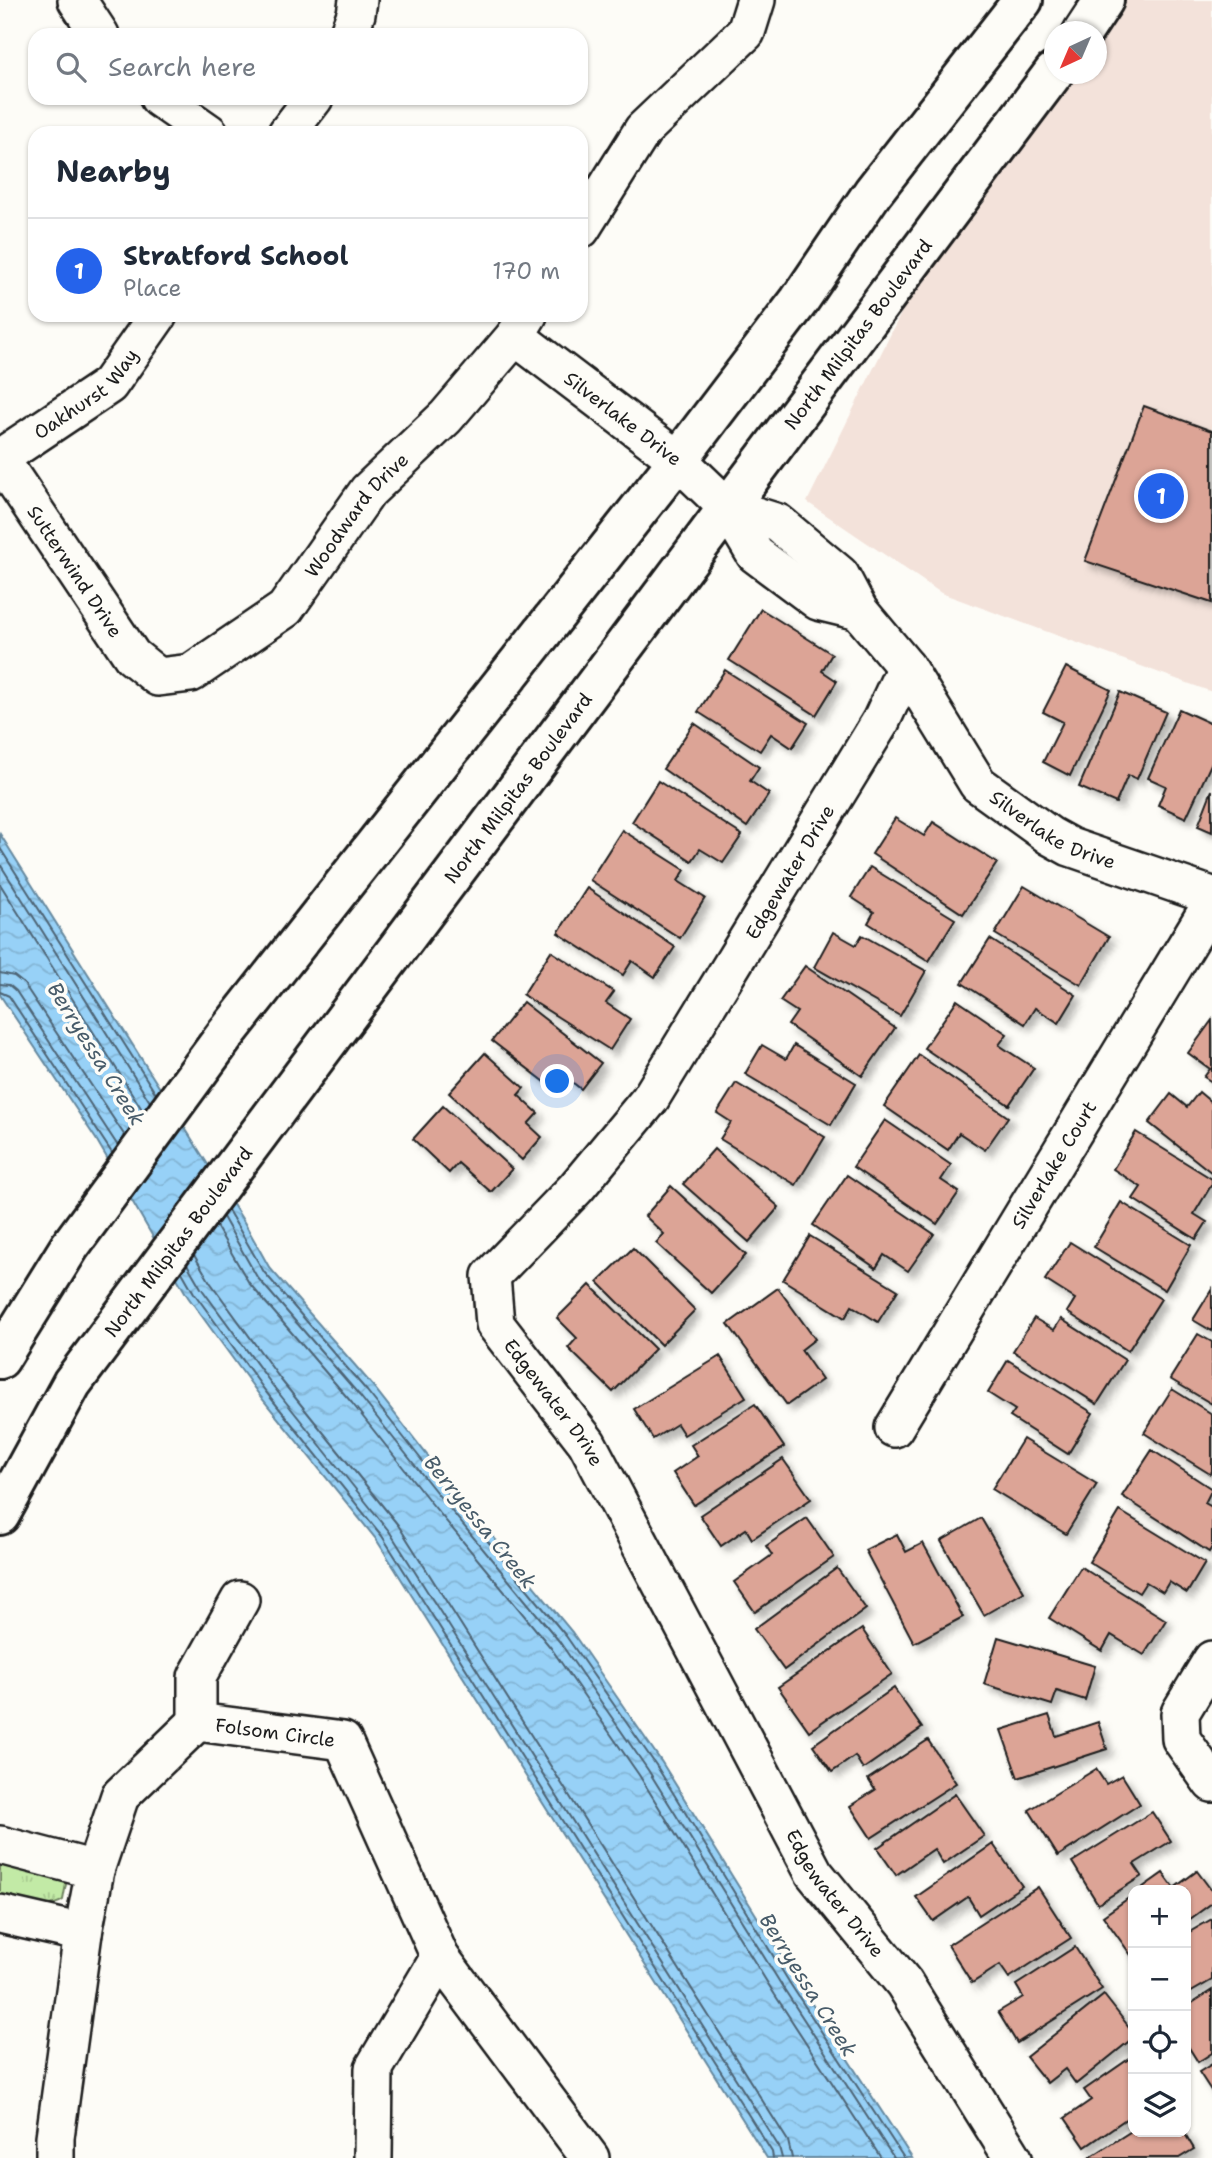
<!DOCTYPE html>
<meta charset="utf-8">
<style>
:root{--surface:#fff;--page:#f2f2f3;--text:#1f2937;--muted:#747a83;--line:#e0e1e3;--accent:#2563eb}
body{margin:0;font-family:"Shantell Sans",sans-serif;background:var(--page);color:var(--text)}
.controls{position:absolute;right:21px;bottom:21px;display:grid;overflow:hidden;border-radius:14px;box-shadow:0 2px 5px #0004}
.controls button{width:63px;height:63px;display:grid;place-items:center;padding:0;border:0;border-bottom:2px solid var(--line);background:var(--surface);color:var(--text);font:35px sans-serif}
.compass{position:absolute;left:1044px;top:21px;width:63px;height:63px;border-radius:50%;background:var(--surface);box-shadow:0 2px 5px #0004;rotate:224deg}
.you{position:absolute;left:558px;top:1082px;width:24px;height:24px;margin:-18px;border:5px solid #fff;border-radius:50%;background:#1a73e8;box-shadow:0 0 0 10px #1a73e833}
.badge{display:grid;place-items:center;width:46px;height:46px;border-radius:50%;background:var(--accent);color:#fff;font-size:23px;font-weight:700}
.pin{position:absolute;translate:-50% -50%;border:4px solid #fff;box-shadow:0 2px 7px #0006}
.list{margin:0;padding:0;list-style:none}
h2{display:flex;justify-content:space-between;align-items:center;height:91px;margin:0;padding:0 28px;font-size:30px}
h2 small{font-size:23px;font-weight:400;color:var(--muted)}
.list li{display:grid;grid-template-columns:46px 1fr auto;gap:21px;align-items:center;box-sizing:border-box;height:105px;padding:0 28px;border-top:2px solid var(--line)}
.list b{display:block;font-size:26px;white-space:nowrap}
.list p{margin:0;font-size:23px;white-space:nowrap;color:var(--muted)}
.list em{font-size:23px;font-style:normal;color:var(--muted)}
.icon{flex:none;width:38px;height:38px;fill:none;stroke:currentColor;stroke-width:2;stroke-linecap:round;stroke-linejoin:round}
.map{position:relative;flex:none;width:1212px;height:2158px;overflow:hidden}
.search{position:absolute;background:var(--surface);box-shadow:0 2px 5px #0004;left:28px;top:28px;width:560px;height:77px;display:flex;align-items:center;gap:18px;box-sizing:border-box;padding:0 24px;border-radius:21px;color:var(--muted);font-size:26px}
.panel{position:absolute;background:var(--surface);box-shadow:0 2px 5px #0004;left:28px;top:126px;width:560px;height:196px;border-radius:21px}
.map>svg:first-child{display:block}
.built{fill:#f3e2da}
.grass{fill:url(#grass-tufts);stroke:#6f8361;stroke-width:2}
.water{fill:url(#water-waves);stroke:#66899f;stroke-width:2}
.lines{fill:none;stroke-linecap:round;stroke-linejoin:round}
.shore{stroke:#4d6474;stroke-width:2}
.building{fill:#dca496;stroke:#1c1c1c;stroke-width:2;filter:url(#shadow)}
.minor-casing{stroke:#1c1c1c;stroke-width:42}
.major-casing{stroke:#1c1c1c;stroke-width:44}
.minor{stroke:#fdfcf7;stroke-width:37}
.major{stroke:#fdfcf7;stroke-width:38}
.labels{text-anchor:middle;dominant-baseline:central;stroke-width:7;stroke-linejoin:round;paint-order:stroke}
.street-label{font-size:19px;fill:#1c1c1c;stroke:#fdfcf7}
.water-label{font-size:21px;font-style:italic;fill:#475b69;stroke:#fdfcf7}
</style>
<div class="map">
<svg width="1212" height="2158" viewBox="0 0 1212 2158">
<defs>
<pattern id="grass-tufts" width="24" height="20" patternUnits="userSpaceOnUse" patternTransform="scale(1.75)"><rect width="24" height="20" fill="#c2eaa6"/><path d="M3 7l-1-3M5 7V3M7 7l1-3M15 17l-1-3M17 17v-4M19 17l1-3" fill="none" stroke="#a6c88e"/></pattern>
<pattern id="water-waves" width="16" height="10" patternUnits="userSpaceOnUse" patternTransform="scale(1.75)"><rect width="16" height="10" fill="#97d1f7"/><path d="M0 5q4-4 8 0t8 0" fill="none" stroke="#82b3d3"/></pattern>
<filter id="shadow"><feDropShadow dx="6" dy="6" stdDeviation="3.5" flood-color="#0004"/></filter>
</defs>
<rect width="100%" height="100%" fill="#fdfcf7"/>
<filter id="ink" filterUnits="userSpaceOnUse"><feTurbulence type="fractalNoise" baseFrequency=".0143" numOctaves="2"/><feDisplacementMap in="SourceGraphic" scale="14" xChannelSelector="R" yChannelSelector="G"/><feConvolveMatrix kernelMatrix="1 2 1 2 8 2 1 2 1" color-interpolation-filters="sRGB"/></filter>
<g filter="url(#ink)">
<path class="built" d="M 1104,0 L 1212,0 L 1212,692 L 941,593 L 807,502 L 953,209 L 1054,74 L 1096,74 L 1096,32 Z"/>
<path class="grass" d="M 0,1862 L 62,1877 L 66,1884 L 63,1900 C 47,1912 18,1899 0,1895 Z"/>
<path class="water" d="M 0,834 L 244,1222 L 269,1267 L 373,1386 L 452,1487 L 572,1632 L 661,1761 L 797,1981 L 912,2158 L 767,2158 L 376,1539 L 260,1396 L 188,1297 L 96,1139 L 0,995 Z"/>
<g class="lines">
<g class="shore">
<path d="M 0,848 L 156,1094"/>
<path d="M 0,864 L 150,1102"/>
<path d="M 0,884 L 143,1111"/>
<path d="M 0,973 L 14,976 L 24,984 L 125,1136"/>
<path d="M 0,984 L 9,985 L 16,991 L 118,1146"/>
<path d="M 0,992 L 9,996 L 112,1153"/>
<path d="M 228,1210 L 264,1272 L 367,1391 L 447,1492 L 566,1636 L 656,1765 L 791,1985 L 904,2158"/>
<path d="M 223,1217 L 257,1277 L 360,1396 L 440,1497 L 559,1641 L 648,1770 L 784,1989 L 894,2158"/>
<path d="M 216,1226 L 249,1283 L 352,1403 L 432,1504 L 551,1648 L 639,1775 L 775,1995 L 881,2158"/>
<path d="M 194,1255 L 210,1282 L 281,1380 L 398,1525 L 788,2141 L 792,2158"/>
<path d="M 187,1264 L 201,1288 L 273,1386 L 389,1531 L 779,2147 L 782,2158"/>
<path d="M 182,1272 L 194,1293 L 266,1392 L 382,1536 L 772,2152 L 773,2158"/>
</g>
</g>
<g class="building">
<path d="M 1144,406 L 1212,431 L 1212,603 L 1085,561 Z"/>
<path d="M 761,609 L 832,654 L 822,671 L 837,681 L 816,715 L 729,660 Z"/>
<path d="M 1066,667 L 1111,690 L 1070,776 L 1043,762 L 1063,722 L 1043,712 Z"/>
<path d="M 725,670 L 808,723 L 792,748 L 771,734 L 760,751 L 698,712 Z"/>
<path d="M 1120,692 L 1166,712 L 1137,779 L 1128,775 L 1116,803 L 1079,787 Z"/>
<path d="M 1179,709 L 1212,724 L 1212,762 L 1186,818 L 1158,805 L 1166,786 L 1148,778 Z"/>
<path d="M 694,723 L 759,767 L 750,781 L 769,794 L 747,827 L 663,769 Z"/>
<path d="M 658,781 L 742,835 L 723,863 L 700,849 L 692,861 L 632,822 Z"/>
<path d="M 1212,790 L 1212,832 L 1198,826 Z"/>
<path d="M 895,818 L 924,836 L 933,822 L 997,863 L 963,914 L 872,854 Z"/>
<path d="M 622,830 L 685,870 L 678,881 L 705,898 L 680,938 L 590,880 Z"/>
<path d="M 870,867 L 955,919 L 929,961 L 868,923 L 874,912 L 851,897 Z"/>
<path d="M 1024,886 L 1109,937 L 1081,985 L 995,934 Z"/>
<path d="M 587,888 L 675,947 L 655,977 L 632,961 L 623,975 L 558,933 Z"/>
<path d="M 833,932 L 856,945 L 862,935 L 926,971 L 900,1016 L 814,967 Z"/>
<path d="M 990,939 L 1076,995 L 1059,1023 L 1035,1008 L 1025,1024 L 962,983 Z"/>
<path d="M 551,951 L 614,992 L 606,1003 L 630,1019 L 610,1050 L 523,995 Z"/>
<path d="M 805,966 L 895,1028 L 862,1076 L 788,1025 L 797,1012 L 780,1001 Z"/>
<path d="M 957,1000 L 1007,1034 L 999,1045 L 1034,1068 L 1009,1105 L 924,1048 Z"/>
<path d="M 523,1002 L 601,1063 L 581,1089 L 559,1072 L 549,1085 L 492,1041 Z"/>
<path d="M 1212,1020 L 1212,1082 L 1204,1077 L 1210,1069 L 1188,1053 Z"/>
<path d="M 762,1045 L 786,1059 L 794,1045 L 856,1083 L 831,1125 L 745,1074 Z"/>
<path d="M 485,1053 L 524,1088 L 518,1095 L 538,1113 L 528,1124 L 542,1137 L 522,1160 L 449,1093 Z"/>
<path d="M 919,1055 L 1008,1117 L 985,1150 L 959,1133 L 948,1150 L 884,1106 Z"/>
<path d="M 736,1083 L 825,1137 L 796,1185 L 720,1139 L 731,1122 L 717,1113 Z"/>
<path d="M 1199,1092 L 1212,1103 L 1212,1173 L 1149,1123 L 1171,1094 L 1187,1107 Z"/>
<path d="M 443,1106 L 512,1169 L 491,1192 L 458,1163 L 449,1173 L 413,1139 Z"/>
<path d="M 885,1120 L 951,1165 L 941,1180 L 959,1192 L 937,1224 L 853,1167 Z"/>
<path d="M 1136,1132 L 1212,1179 L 1212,1184 L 1194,1214 L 1207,1222 L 1196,1239 L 1133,1199 L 1141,1187 L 1113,1169 Z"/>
<path d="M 714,1149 L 779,1207 L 749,1242 L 683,1184 Z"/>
<path d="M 847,1175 L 934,1234 L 908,1271 L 884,1255 L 876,1268 L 813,1225 Z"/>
<path d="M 671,1186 L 746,1255 L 711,1293 L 656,1243 L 664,1234 L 645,1216 Z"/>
<path d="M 1121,1202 L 1191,1245 L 1165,1290 L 1094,1247 Z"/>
<path d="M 810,1236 L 898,1290 L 878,1322 L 852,1306 L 845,1318 L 783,1280 Z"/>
<path d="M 1070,1242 L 1161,1299 L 1128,1351 L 1067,1312 L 1075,1299 L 1045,1280 Z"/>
<path d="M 633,1248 L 695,1310 L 661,1345 L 598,1282 Z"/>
<path d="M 590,1285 L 655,1349 L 613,1392 L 568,1348 L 577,1338 L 557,1318 Z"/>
<path d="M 778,1288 L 815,1339 L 801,1350 L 822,1380 L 787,1405 L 728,1324 Z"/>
<path d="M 1212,1289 L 1212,1331 L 1193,1320 Z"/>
<path d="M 1034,1318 L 1054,1330 L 1061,1319 L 1125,1360 L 1097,1404 L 1013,1351 Z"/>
<path d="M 1198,1334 L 1212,1342 L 1212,1404 L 1170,1379 Z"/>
<path d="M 720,1356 L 746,1397 L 684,1435 L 677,1424 L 653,1439 L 634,1409 Z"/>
<path d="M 1008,1360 L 1093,1413 L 1068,1454 L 1010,1417 L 1015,1410 L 988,1393 Z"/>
<path d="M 1172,1389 L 1212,1414 L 1212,1471 L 1210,1474 L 1144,1433 Z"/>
<path d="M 755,1404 L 784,1447 L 694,1505 L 673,1473 L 698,1456 L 691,1445 Z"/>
<path d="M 1023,1439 L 1097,1484 L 1066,1534 L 992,1489 Z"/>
<path d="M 1152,1450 L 1212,1489 L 1205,1503 L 1212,1507 L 1212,1547 L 1209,1552 L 1122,1496 Z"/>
<path d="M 783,1459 L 811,1499 L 752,1539 L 746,1529 L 721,1546 L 700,1515 Z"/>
<path d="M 1120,1511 L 1205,1563 L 1187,1593 L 1169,1582 L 1163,1592 L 1146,1582 L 1139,1593 L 1089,1562 Z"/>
<path d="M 807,1518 L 834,1557 L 755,1612 L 734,1582 L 772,1555 L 766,1546 Z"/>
<path d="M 981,1518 L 1024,1592 L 984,1615 L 941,1541 Z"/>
<path d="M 897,1534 L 906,1552 L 923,1543 L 963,1617 L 914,1643 L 865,1550 Z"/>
<path d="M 1081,1567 L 1166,1620 L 1144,1655 L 1111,1635 L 1102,1651 L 1049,1618 Z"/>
<path d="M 837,1568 L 866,1609 L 784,1670 L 754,1629 Z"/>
<path d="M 862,1629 L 892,1674 L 809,1731 L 778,1687 Z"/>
<path d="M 998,1637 L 1095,1666 L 1085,1700 L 1057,1691 L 1052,1705 L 984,1684 Z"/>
<path d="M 894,1688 L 922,1728 L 863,1769 L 855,1756 L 832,1772 L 813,1745 Z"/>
<path d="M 1049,1715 L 1056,1736 L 1098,1722 L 1107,1749 L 1018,1778 L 1001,1730 Z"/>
<path d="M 928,1740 L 956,1783 L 871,1838 L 850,1806 L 875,1790 L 868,1779 Z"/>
<path d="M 1096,1769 L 1106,1784 L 1122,1775 L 1140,1804 L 1058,1856 L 1029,1810 Z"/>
<path d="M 955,1794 L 984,1836 L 943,1864 L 934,1849 L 896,1875 L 877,1848 Z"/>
<path d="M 1152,1812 L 1171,1841 L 1134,1864 L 1142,1876 L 1098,1904 L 1072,1862 Z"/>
<path d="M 993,1844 L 1022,1886 L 979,1915 L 968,1897 L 933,1921 L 916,1897 Z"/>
<path d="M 1197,1871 L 1212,1891 L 1212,1903 L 1186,1922 L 1186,1890 L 1139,1890 L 1163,1873 L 1174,1888 Z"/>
<path d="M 1038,1887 L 1071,1938 L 1009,1978 L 1000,1965 L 972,1983 L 948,1945 Z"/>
<path d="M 1133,1895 L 1133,1958 L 1103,1916 Z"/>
<path d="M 1212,1919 L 1212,1980 L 1186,1995 L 1186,1934 Z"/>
<path d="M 1075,1947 L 1102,1989 L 1017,2043 L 998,2012 L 1023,1997 L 1016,1985 Z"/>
<path d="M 1212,1990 L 1212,2053 L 1198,2062 L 1186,2043 L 1186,2007 Z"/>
<path d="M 1104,1995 L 1133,2032 L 1133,2038 L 1076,2084 L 1065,2069 L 1047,2083 L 1026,2057 Z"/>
<path d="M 1133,2056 L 1133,2114 L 1085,2147 L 1065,2118 L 1091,2100 L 1084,2090 Z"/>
<path d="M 1212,2064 L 1212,2092 L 1199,2072 Z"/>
<path d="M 1133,2130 L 1184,2132 L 1194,2149 L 1179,2158 L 1089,2158 Z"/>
</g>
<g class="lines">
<g class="minor-casing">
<g id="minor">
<path d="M 77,0 L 100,35"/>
<path d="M 348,35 L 356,14 L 358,0"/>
<path d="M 159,98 L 209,133"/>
<path d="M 287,133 L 314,98"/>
<path d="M 581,229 L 643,130 L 746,32 L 756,0"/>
<path id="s1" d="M 515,336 L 678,460 L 727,507 L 755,554 L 818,601 L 859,611"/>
<path id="s2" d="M 0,458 L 109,385 L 158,315"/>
<path id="s3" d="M 0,459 L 132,656 L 158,677 L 191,673 L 285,609 L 368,491 L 446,417 L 515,336 L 528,315"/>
<path id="s4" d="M 727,507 L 778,523 L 840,575 L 859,611 L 906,667 L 978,784 L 1050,836 L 1070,847 L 1212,896"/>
<path id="s5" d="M 906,667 L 881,721 L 650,1099 L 576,1188 L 491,1276 L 495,1324 L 587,1443 L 814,1873 L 904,1983 L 1013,2158"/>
<path id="s6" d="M 894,1428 L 1212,903"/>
<path d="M 1212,1660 L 1180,1713 L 1181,1739 L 1212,1783"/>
<path id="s7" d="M 197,1722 L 343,1741 L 440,1957 L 590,2158"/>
<path d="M 197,1722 L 197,1677 L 240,1600"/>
<path d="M 0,1845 L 95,1870"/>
<path d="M 0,1914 L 83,1933"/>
<path d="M 55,2158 L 55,2137 L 83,1933 L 95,1870 L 120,1796 L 197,1722"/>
<path d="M 373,2158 L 374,2068 L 440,1957"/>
</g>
</g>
<g class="major-casing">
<g id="major">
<path d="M 1083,32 L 1104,0"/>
<path d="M 0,1359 L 70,1246 L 226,1034 L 678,460 L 799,301 L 873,192 L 1023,0"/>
<path id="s8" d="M 0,1515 L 72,1383 L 1054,72"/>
</g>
</g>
<use href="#minor" class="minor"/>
<use href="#major" class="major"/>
</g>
</g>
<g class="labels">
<g class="street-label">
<text stroke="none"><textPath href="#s8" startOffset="1461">North Milpitas Boulevard</textPath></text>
<text stroke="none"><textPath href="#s2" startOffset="108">Oakhurst Way</textPath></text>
<text stroke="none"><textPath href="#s1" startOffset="136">Silverlake Drive</textPath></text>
<text stroke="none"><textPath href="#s3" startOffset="536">Woodward Drive</textPath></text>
<text stroke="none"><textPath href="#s3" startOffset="135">Sutterwind Drive</textPath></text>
<text stroke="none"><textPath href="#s8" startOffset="894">North Milpitas Boulevard</textPath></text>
<text stroke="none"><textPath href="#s4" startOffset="474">Silverlake Drive</textPath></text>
<text transform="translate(790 872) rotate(-59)">Edgewater Drive</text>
<text stroke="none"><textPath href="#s6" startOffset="308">Silverlake Court</textPath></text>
<text stroke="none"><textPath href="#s8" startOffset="327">North Milpitas Boulevard</textPath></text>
<text stroke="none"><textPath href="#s5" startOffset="887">Edgewater Drive</textPath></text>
<text stroke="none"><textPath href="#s7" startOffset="79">Folsom Circle</textPath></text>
<text stroke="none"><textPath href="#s5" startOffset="1454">Edgewater Drive</textPath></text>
</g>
<g class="water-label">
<text transform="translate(96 1054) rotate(58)">Berryessa Creek</text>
<text transform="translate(480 1522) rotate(51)">Berryessa Creek</text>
<text transform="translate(808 1985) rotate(58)">Berryessa Creek</text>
</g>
</g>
</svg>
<div class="controls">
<button>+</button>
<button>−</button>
<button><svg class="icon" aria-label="locate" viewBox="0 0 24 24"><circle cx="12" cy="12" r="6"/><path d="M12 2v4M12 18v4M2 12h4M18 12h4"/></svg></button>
<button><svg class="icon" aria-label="layers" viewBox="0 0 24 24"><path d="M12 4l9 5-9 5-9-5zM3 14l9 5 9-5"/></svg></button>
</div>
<svg class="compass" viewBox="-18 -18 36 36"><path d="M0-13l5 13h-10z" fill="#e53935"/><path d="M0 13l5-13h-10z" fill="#747a83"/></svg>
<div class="you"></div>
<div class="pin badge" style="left:1161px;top:496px">1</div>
<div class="search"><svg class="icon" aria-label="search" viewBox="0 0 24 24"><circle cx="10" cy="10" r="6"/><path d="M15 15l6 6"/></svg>Search here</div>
<section class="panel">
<h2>Nearby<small></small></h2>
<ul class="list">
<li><span class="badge">1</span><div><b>Stratford School</b><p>Place</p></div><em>170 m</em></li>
</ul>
</section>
</div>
